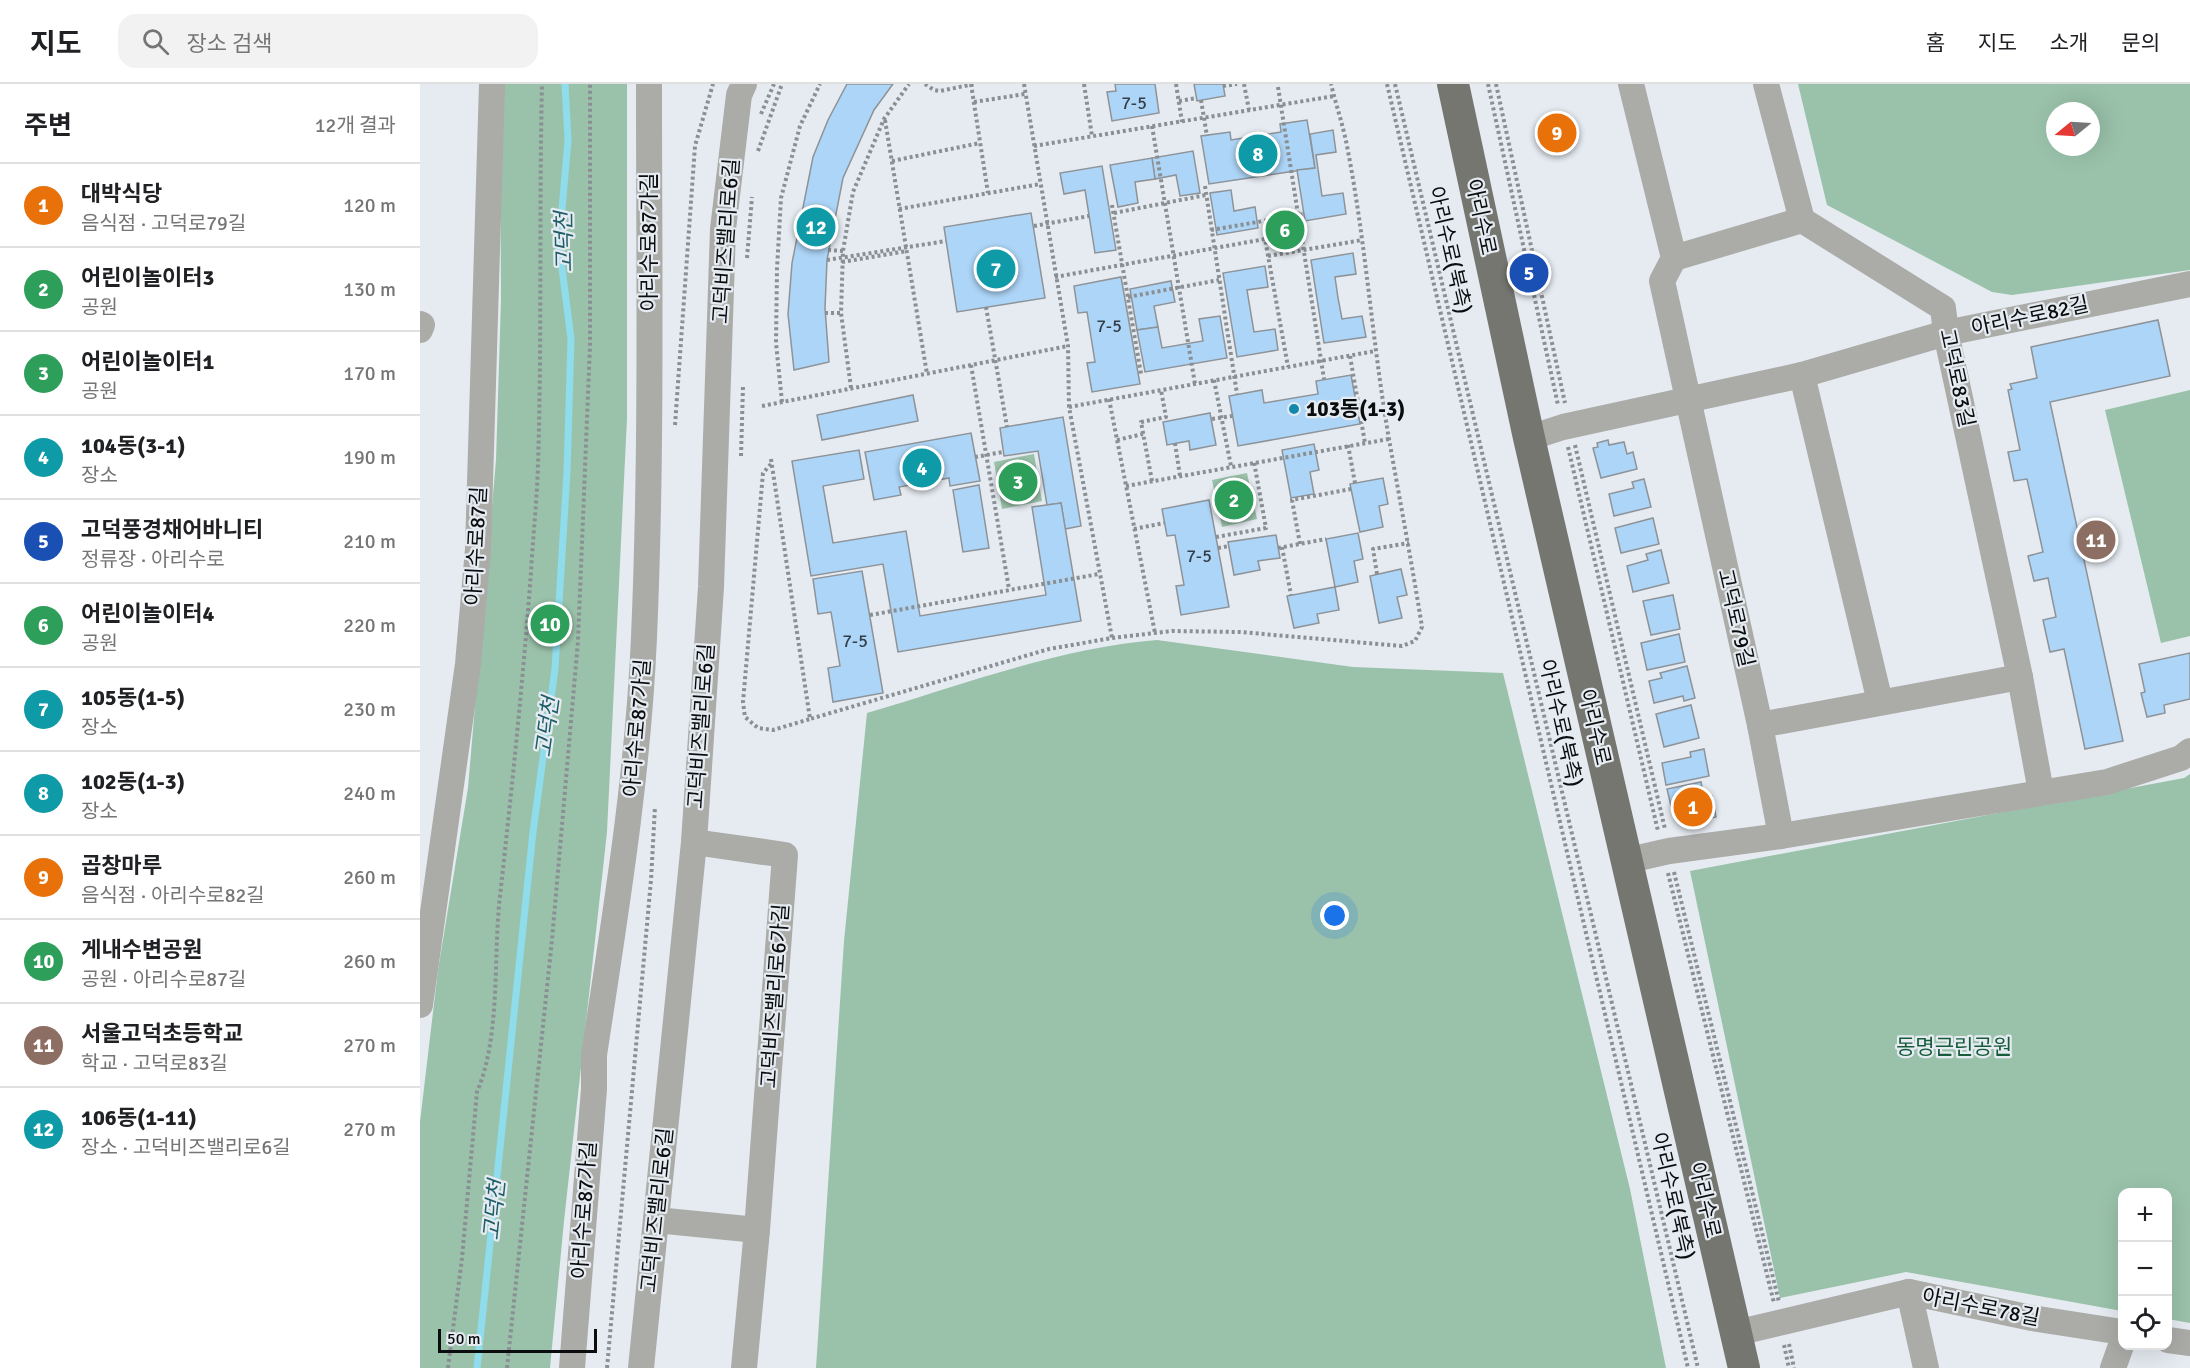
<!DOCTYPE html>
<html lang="ko">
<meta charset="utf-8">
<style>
:root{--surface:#fff;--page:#f2f2f2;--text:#202124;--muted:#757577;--line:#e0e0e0;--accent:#2563eb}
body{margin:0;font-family:Signika,"Noto Sans KR",sans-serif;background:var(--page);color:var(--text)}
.controls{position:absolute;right:18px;bottom:18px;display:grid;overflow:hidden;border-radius:12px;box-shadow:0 6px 24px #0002}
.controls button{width:54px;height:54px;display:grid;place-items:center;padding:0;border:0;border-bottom:2px solid var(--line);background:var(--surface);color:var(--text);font:30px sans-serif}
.compass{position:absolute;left:1626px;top:18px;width:54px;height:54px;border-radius:50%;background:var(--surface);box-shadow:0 6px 24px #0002;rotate:252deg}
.scale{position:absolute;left:18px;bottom:15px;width:159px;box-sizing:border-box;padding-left:6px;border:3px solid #0a0c0e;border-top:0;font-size:16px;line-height:21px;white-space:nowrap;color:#0a0c0e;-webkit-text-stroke:4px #e5ebf1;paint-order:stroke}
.you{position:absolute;left:915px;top:832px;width:21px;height:21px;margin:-15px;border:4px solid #fff;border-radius:50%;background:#1a73e8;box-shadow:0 0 0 9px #1a73e833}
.badge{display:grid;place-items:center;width:39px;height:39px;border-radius:50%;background:var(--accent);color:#fff;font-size:20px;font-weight:700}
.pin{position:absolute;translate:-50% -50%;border:3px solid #fff;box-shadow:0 2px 6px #0006}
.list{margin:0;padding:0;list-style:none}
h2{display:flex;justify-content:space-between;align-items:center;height:78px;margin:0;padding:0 24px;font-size:26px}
h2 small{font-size:20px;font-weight:400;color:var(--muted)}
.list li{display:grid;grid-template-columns:39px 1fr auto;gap:18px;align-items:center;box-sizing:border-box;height:84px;padding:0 24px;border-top:2px solid var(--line)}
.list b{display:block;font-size:22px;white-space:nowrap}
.list p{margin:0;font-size:20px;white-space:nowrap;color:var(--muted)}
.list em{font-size:20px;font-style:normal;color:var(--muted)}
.icon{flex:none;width:33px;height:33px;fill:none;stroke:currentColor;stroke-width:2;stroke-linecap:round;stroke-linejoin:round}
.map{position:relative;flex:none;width:1770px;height:1284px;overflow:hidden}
header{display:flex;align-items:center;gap:36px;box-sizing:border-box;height:84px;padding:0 30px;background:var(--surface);border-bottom:2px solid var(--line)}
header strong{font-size:28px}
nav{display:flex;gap:33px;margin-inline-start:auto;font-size:21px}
.search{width:420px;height:54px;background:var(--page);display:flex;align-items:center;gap:15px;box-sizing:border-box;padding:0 21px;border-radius:18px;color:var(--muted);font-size:22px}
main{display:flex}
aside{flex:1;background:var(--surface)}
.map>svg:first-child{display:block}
.green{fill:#9ac2aa;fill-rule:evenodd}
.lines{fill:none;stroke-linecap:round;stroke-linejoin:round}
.stream{stroke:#8fdcec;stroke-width:7}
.building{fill:#add5f7;stroke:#8d9398;stroke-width:1.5}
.path{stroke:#8a8f93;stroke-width:4;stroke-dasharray:3 3;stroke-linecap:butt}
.minor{stroke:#ababa8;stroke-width:26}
.major{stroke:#767670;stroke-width:32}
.path-bridge{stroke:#8a8f93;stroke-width:4;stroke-dasharray:3 3;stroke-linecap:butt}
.poi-dot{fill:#1388ad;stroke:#e5ebf1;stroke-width:2}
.labels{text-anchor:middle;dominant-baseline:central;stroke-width:4.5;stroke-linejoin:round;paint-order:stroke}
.number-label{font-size:18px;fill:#333e48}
.street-label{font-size:21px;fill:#0a0c0e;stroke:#e5ebf1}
.poi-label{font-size:21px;font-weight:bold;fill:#0a0c0e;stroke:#e5ebf1;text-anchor:start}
.park-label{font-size:21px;fill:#165b3a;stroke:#e5ebf1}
.water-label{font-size:22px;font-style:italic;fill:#1e5e69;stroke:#e5ebf1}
</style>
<header>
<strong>지도</strong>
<div class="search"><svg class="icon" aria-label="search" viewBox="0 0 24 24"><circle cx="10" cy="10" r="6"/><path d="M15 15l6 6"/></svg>장소 검색</div>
<nav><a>홈</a><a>지도</a><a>소개</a><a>문의</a></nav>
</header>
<main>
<aside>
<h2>주변<small>12개 결과</small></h2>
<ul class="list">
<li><span class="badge" style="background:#e8710a">1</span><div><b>대박식당</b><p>음식점 · 고덕로79길</p></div><em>120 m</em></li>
<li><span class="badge" style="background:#2e9e5b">2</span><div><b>어린이놀이터3</b><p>공원</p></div><em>130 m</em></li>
<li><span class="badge" style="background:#2e9e5b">3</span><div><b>어린이놀이터1</b><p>공원</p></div><em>170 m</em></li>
<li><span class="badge" style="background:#0f9aa8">4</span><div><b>104동(3-1)</b><p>장소</p></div><em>190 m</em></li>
<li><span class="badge" style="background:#1a4fb4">5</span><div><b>고덕풍경채어바니티</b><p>정류장 · 아리수로</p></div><em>210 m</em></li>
<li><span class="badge" style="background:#2e9e5b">6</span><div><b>어린이놀이터4</b><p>공원</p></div><em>220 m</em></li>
<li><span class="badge" style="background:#0f9aa8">7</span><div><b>105동(1-5)</b><p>장소</p></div><em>230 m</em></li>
<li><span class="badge" style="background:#0f9aa8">8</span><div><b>102동(1-3)</b><p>장소</p></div><em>240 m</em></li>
<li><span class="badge" style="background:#e8710a">9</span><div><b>곱창마루</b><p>음식점 · 아리수로82길</p></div><em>260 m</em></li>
<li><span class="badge" style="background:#2e9e5b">10</span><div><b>게내수변공원</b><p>공원 · 아리수로87길</p></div><em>260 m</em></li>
<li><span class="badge" style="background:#8d6e63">11</span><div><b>서울고덕초등학교</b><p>학교 · 고덕로83길</p></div><em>270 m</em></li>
<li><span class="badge" style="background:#0f9aa8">12</span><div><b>106동(1-11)</b><p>장소 · 고덕비즈밸리로6길</p></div><em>270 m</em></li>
</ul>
</aside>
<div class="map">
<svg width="1770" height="1284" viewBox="0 0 1770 1284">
<rect width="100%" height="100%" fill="#e5ebf1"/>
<g class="green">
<path d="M 80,0 L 207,0 L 207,334 L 187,748 L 144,1137 L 130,1284 L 0,1284 L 0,1038 L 18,886 L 48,704 L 76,376 L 81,216 Z"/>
<path d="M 1378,0 L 1770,0 L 1770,186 L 1592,211 L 1572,208 L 1407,121 ZM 1635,27 L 1671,27 L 1671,63 L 1635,63 Z"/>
<path d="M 1770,306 L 1770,552 L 1741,559 L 1685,326 Z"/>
<path d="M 614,370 L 622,417 L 582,425 L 574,378 Z"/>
<path d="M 827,389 L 837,435 L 802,443 L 792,396 Z"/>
<path d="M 737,556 L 933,583 L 1083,589 L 1210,1105 L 1246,1284 L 396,1284 L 424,857 L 447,629 C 542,601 638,564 737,556 Z"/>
<path d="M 1770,690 L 1770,1239 L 1748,1235 L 1748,1108 L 1702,1108 L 1702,1227 L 1486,1188 L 1360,1214 L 1270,787 L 1764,694 Z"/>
</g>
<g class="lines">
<path class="stream" d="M 57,1284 L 113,748 L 135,585 L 147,388 L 151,255 L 139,160 L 148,56 L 145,0"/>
</g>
<g class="building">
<path d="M 427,0 L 473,0 L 454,26 L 423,94 L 407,176 L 405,224 L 409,278 L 374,286 L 368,230 L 372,179 L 393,73 L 408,36 Z"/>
<path d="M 695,0 L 735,0 L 739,29 L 692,37 L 687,8 L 696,7 Z"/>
<path d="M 774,0 L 803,0 L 805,12 L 777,17 Z"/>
<path d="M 887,36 L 895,84 L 789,100 L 781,52 L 810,48 L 811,56 L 861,48 L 860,40 Z"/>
<path d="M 913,46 L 916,68 L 896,71 L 899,92 L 902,112 L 923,109 L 926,130 L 885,137 L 877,86 L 895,84 L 890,50 Z"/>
<path d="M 773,67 L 780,109 L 760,112 L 756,91 L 735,95 L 732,74 Z"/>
<path d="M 732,74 L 735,95 L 715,98 L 718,119 L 698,123 L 690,81 Z"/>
<path d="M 682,82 L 696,166 L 675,169 L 665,106 L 644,110 L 640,89 Z"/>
<path d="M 811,106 L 814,127 L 835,123 L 838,144 L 797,151 L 790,109 Z"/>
<path d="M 611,129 L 625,214 L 537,228 L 524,143 Z"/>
<path d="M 933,169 L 936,190 L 915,193 L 918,214 L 922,235 L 942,232 L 946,253 L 904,259 L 891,176 Z"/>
<path d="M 845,182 L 848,203 L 827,206 L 834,248 L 855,245 L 858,266 L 817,273 L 803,189 Z"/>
<path d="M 701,193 L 720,300 L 672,308 L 667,279 L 675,278 L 667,228 L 658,229 L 654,202 Z"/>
<path d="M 751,197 L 755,218 L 734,222 L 738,243 L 717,246 L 710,205 Z"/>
<path d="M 800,232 L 807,274 L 725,288 L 717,246 L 738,243 L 742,264 L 783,257 L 779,235 Z"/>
<path d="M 1738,236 L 1750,292 L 1630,318 L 1703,657 L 1665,665 L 1644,565 L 1630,568 L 1623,536 L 1636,533 L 1628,494 L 1614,497 L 1608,472 L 1623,468 L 1607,395 L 1594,397 L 1588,368 L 1600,366 L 1588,306 L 1592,305 L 1590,300 L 1617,294 L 1611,263 Z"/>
<path d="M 931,291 L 940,340 L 818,362 L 809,312 L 842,306 L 844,319 L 898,310 L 896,297 Z"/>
<path d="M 493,311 L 498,337 L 402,356 L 397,331 Z"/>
<path d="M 790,329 L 796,361 L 770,366 L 769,357 L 747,361 L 743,338 Z"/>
<path d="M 643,333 L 661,442 L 645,445 L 641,419 L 627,421 L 618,367 L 584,372 L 580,344 Z"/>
<path d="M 551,349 L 560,397 L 530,402 L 529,394 L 479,403 L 481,411 L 454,416 L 445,368 Z"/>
<path d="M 1188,356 L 1189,361 L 1204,358 L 1207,370 L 1213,368 L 1217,385 L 1181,394 L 1173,364 L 1178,363 L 1177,359 Z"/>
<path d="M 894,360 L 899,386 L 890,388 L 894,410 L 871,414 L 862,366 Z"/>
<path d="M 439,366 L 444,395 L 403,402 L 413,459 L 486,447 L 500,532 L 626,511 L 612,423 L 641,419 L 661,537 L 478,568 L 463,480 L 391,492 L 372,377 Z"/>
<path d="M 963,394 L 968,420 L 959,422 L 963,443 L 940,448 L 930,400 Z"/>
<path d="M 1224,395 L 1231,423 L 1194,432 L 1189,410 L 1214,404 L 1212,398 Z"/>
<path d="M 559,401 L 569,464 L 543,468 L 533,406 Z"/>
<path d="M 789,416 L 809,523 L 761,531 L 756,502 L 764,501 L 755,451 L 747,452 L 742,425 Z"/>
<path d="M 1233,434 L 1239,460 L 1201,469 L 1195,444 Z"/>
<path d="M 938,449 L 943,475 L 934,477 L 938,498 L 915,503 L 906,455 Z"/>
<path d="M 856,451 L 860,474 L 838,477 L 840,486 L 814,491 L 808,458 Z"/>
<path d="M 1241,466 L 1249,499 L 1213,508 L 1207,482 L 1228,476 L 1226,470 Z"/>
<path d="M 981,485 L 987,511 L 977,513 L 982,534 L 959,539 L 950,492 Z"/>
<path d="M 442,487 L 463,609 L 413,618 L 408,584 L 420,582 L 411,528 L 398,530 L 393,495 Z"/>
<path d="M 915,503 L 919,526 L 897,530 L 899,539 L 874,544 L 867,512 Z"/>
<path d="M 1253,511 L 1260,545 L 1231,551 L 1223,517 Z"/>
<path d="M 1259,550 L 1265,578 L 1227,586 L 1221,559 Z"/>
<path d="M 1770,569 L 1770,615 L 1744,621 L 1745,629 L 1727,633 L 1721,609 L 1725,608 L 1719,580 Z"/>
<path d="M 1267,582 L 1275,614 L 1264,617 L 1263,612 L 1234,619 L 1229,597 L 1242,594 L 1240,589 Z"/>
<path d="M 1271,621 L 1279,654 L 1244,663 L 1236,630 Z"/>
<path d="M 1284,665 L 1289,692 L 1246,701 L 1242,679 L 1271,673 L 1270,668 Z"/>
<path d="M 1281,698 L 1284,713 L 1292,712 L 1296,733 L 1266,739 L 1264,732 L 1257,734 L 1256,726 L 1252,726 L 1247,705 Z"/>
</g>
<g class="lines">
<g class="path">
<path d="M 505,0 L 514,6 L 520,7 L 554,0"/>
<path d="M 551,0 L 568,109"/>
<path d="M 604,0 L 648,262 L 649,323 L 692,554"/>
<path d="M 664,0 L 672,52"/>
<path d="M 756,0 L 762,38"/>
<path d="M 824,0 L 829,26"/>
<path d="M 967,0 L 1268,1284"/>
<path d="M 975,0 L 1278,1284"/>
<path d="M 1068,0 L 1138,321"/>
<path d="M 1076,0 L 1145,319"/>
<path d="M 803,2 L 817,0"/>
<path d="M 759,17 L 777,14"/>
<path d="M 554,18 L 605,10"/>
<path d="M 341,30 L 354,0"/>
<path d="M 465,36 L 507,290"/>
<path d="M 732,42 L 775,300"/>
<path d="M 614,62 L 914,12"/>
<path d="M 338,67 L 362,0"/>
<path d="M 472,77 L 560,59"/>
<path d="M 479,125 L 620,100"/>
<path d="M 791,146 L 884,130"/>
<path d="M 408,166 L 423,167"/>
<path d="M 848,172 L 942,156"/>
<path d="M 327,174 L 332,113"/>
<path d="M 422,178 L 487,167"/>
<path d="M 635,193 L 845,155 L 868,283"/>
<path d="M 405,229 L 421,229"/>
<path d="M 930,272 L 945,359"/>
<path d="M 551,281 L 589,505"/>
<path d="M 794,296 L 811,382"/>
<path d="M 431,304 L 421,229 L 423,167 L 433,108 L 464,35 L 489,0"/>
<path d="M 689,315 L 735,549"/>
<path d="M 362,318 L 356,259 L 357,185 L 361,114 L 380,42 L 400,0"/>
<path d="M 342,322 L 648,262"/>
<path d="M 649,323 L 955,267"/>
<path d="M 255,341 L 275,62 L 293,0"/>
<path d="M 697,356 L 723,350"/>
<path d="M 755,359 L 760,392"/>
<path d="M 928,361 L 935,399"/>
<path d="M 1155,361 L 1245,745"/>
<path d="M 1148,363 L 1238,747"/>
<path d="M 321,372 L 323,302"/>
<path d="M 351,375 L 390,635 L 629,565 L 692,554 L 752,547 L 820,548 L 982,562 L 995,557 L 1002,543 C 992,480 980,417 969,355 C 952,257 946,159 927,62 C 923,41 916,21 911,0"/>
<path d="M 351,380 L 343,389 L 323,618 L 325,633 L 338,644 L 353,646 L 390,635"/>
<path d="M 732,397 L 721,338 L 746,333 L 741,306"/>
<path d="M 706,402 L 969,355"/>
<path d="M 714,445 L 744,439"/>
<path d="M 796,453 L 846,444 L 834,378"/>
<path d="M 880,460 L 872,416 L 931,405"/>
<path d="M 862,463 L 871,511"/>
<path d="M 798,464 L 809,462"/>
<path d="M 858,464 L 906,455"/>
<path d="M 957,490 L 953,465 L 989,459"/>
<path d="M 450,531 L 679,490"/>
<path d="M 1254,788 L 1359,1218"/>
<path d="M 1248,789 L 1354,1219"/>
<path d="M 1369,1260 L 1374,1284"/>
<path d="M 1364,1261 L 1369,1284"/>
<path d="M 28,1284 L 42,1174 L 57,1008 C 81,951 73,873 80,812 C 92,704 103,596 111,488 C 113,452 117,417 118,381 C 122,254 119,127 122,0"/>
<path d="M 87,1284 L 132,856 L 158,557 L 170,261 L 170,0"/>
<path d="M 187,1284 L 231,796 L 235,723"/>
</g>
<g class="minor">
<path d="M 1211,0 L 1254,174 L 1242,197 L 1340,641 L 1361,752"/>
<path d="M 1346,0 L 1382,136 L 1523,224 L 1526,249 L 1600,593 L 1621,708"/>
<path d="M 1254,174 L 1382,136"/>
<path d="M 0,240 L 2,241 L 0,246"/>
<path d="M 1382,291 L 1460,618"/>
<path d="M 1109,354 L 1143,343 L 1382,291 L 1526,249 L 1770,200"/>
<path d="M 1340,641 L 1600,593"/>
<path d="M 274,758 L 365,771 L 337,1146 L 324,1284"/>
<path d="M 1205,777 L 1249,767 L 1361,752 L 1687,698 L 1761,674 L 1770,667"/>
<path d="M 0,921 L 48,580 L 58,465 L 72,0"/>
<path d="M 236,1136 L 337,1146"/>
<path d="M 1489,1208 L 1506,1284"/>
<path d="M 1316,1249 L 1489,1208 L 1612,1234 L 1702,1248"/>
<path d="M 1748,1256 L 1770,1259"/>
<path d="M 152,1284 L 174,1005 L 174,971 C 195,832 218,694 224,553 C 232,369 229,184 229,0"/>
<path d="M 221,1284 L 274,758 L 291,503 L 303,145 L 319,11 L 324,0"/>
<path d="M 1693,1284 L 1702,1259"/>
</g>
<path class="major" d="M 1033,0 L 1109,354 L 1324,1284"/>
<g class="path-bridge">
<path d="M 858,3 L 904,295"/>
<path d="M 781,16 L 787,52"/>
<path d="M 785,102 L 817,310"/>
<path d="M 692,121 L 721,290"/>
<path d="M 694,129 L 786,111"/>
<path d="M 614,142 L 669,132"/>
<path d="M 407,176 L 526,157"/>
<path d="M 708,213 L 799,196"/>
<path d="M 566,223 L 587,343"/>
<path d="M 792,335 L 812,332"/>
<path d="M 555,373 L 583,368"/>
</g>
</g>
<circle class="poi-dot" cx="874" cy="325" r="6"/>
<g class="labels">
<g class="number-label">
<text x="714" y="19">7-5</text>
<text x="689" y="242">7-5</text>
<text x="779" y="472">7-5</text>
<text x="435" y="557">7-5</text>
</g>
<g class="street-label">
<text transform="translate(1061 133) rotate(78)">아리수로</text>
<text transform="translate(306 157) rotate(-86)">고덕비즈밸리로6길</text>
<text transform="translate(229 158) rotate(-90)">아리수로87가길</text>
<text transform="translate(1030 166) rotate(77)">아리수로(북측)</text>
<text transform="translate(1610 232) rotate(-12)">아리수로82길</text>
<text transform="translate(1537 294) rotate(78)">고덕로83길</text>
<text transform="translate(56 462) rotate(-87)">아리수로87길</text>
<text transform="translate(1316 534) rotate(77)">고덕로79길</text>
<text transform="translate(1141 639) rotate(77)">아리수로(북측)</text>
<text transform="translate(281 642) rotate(-86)">고덕비즈밸리로6길</text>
<text transform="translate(1175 643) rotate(77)">아리수로</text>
<text transform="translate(217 644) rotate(-85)">아리수로87가길</text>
<text transform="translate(355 912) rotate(-86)">고덕비즈밸리로6가길</text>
<text transform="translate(1253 1112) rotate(77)">아리수로(북측)</text>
<text transform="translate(1285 1116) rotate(77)">아리수로</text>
<text transform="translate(164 1126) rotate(-86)">아리수로87가길</text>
<text transform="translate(237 1126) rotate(-84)">고덕비즈밸리로6길</text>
<text transform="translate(1561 1223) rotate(11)">아리수로78길</text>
</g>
<g class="poi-label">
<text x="886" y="325">103동(1-3)</text>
</g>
<g class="park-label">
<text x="1534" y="963">동명근린공원</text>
</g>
<g class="water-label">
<text transform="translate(144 158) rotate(-91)">고덕천</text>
<text transform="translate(127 643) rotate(-82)">고덕천</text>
<text transform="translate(74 1126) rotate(-84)">고덕천</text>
</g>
</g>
</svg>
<div class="controls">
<button>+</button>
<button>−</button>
<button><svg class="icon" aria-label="locate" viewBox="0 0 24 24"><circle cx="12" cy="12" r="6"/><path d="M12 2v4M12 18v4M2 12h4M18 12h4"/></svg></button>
</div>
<svg class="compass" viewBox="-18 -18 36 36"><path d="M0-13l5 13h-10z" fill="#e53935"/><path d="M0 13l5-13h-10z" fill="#757577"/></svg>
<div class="scale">50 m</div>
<div class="you"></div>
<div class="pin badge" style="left:1273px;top:723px;background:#e8710a">1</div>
<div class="pin badge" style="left:814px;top:416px;background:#2e9e5b">2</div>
<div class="pin badge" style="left:598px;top:398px;background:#2e9e5b">3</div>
<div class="pin badge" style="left:502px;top:384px;background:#0f9aa8">4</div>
<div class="pin badge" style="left:1109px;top:189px;background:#1a4fb4">5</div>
<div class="pin badge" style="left:865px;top:146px;background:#2e9e5b">6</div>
<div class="pin badge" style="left:576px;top:185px;background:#0f9aa8">7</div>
<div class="pin badge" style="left:838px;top:70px;background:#0f9aa8">8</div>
<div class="pin badge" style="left:1137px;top:49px;background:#e8710a">9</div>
<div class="pin badge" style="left:130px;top:540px;background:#2e9e5b">10</div>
<div class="pin badge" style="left:1676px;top:456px;background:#8d6e63">11</div>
<div class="pin badge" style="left:396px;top:143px;background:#0f9aa8">12</div>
</div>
</main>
